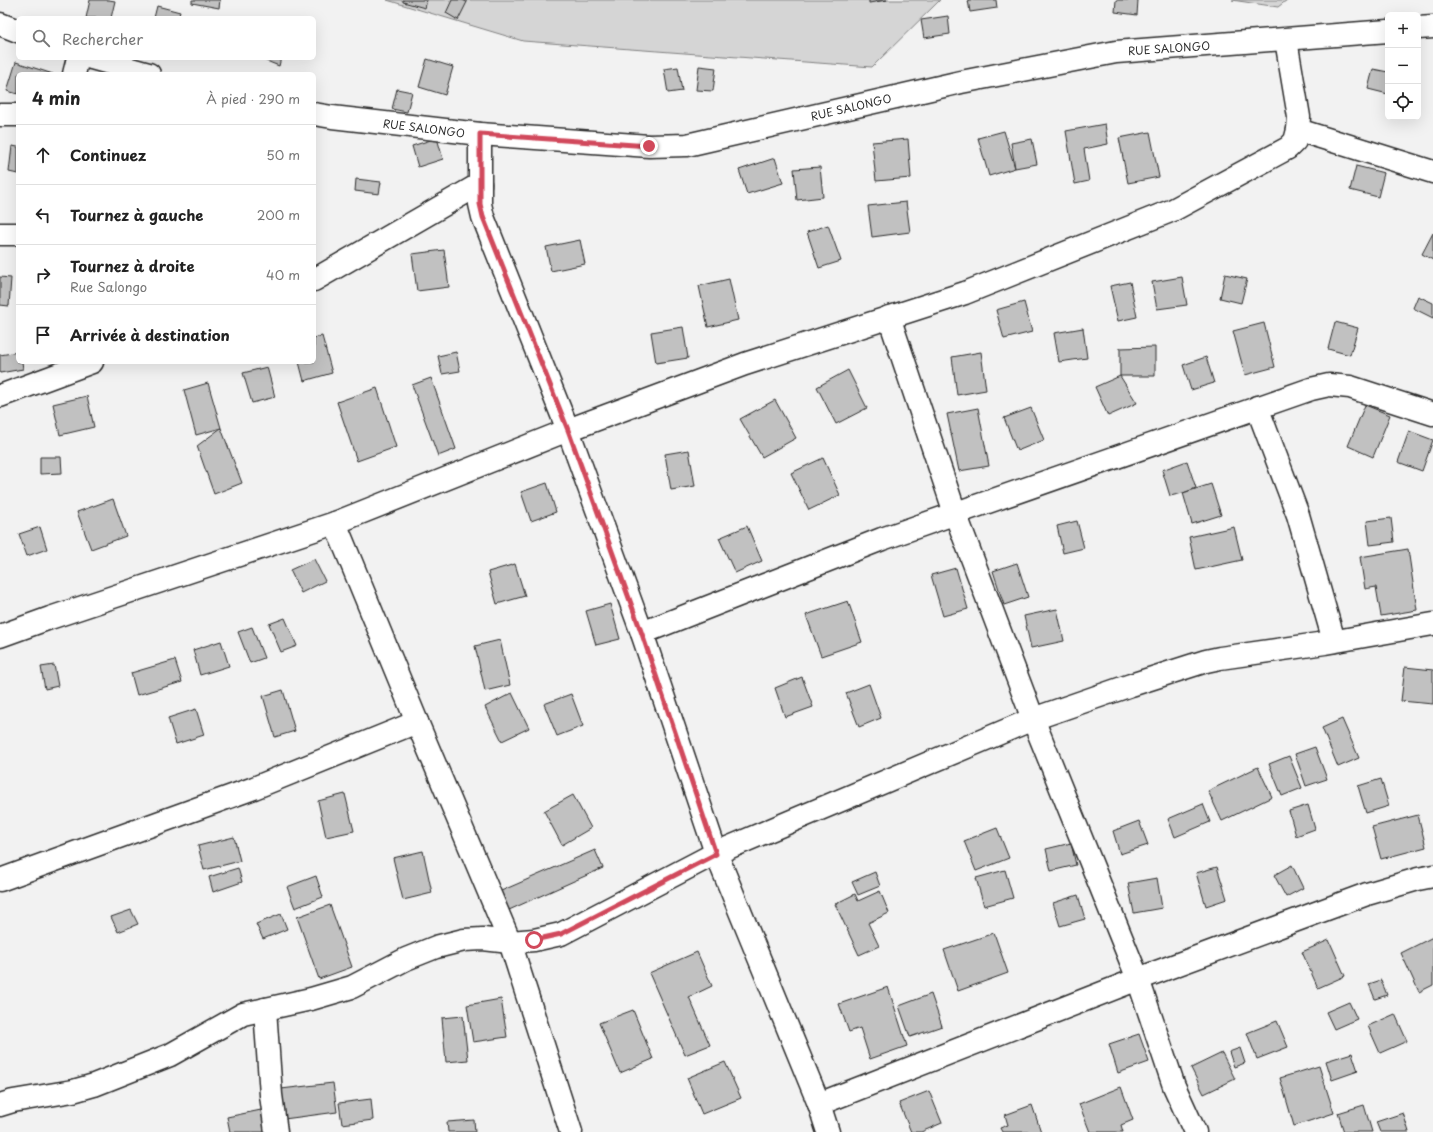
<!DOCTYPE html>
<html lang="fr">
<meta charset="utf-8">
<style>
:root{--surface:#fff;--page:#f2f2f2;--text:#222;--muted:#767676;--line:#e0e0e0}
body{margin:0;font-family:"Playpen Sans",sans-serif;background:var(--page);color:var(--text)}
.controls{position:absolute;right:12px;top:12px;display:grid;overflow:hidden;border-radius:6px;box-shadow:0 4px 16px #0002}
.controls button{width:36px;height:36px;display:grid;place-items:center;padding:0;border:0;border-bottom:1px solid var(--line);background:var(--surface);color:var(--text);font:20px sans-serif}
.stop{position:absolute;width:12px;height:12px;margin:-9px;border:3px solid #d1495b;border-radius:50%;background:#fff}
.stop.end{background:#d1495b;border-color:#fff;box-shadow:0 1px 4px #0008}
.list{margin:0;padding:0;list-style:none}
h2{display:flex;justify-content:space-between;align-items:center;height:52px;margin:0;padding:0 16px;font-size:17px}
h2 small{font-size:13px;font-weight:400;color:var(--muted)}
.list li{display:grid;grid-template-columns:26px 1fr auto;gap:12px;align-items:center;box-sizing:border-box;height:60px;padding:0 16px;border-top:1px solid var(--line)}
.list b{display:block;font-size:15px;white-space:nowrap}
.list p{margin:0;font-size:13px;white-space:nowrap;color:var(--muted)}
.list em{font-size:13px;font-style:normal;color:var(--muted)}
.icon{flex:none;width:22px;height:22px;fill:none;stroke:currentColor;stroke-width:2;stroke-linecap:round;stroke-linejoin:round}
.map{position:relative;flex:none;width:1433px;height:1132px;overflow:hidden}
.search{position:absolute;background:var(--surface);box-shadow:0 4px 16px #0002;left:16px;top:16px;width:300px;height:44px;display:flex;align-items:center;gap:10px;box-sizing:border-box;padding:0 14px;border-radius:6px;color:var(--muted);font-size:15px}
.panel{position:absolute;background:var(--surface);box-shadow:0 4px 16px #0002;left:16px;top:72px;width:300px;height:292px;border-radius:6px}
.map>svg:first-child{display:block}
.green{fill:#d5d5d5;stroke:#808080}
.building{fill:#c1c1c1;stroke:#2b2b2b}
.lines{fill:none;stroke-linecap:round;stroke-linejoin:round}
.street-casing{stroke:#2b2b2b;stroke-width:25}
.secondary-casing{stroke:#2b2b2b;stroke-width:25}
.street{stroke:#fff;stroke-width:22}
.secondary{stroke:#fff;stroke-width:22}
.route{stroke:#d1495b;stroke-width:5}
.labels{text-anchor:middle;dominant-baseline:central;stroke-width:3;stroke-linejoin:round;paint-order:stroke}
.street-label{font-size:11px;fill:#2b2b2b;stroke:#fff}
</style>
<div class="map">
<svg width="1433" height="1132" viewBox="0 0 1433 1132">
<rect width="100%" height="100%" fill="#f2f2f2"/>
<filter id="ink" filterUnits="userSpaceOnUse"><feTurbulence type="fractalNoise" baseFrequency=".025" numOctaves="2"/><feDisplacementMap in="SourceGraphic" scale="8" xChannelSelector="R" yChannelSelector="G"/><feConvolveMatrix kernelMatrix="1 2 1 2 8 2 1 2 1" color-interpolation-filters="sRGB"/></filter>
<g filter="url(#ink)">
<g class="green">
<path d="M 387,0 L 940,0 L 872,67 L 523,41 Z"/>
<path d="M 1232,0 L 1287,0 L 1278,7 Z"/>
</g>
<g class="building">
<path d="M 90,0 L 109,0 L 115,1 L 111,18 L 86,18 Z"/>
<path d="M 192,0 L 220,0 L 219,8 L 192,3 Z"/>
<path d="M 403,0 L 427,0 L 425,8 L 403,2 Z"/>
<path d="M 452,0 L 462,0 L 467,2 L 458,20 L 446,13 Z"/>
<path d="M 869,0 L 887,0 L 869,3 Z"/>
<path d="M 968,0 L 996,0 L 997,8 L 970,12 Z"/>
<path d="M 1116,0 L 1138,0 L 1137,15 L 1115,12 Z"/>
<path d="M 157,6 L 180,12 L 178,18 L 154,18 Z"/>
<path d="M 948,16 L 950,34 L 924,38 L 921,20 Z"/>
<path d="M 259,58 L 281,58 L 279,66 Z"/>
<path d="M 427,59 L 453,67 L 445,95 L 419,87 Z"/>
<path d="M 16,62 L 53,74 L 18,74 L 18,94 L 7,91 Z"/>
<path d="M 699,66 L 716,68 L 713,91 L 696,90 Z"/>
<path d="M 678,67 L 682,91 L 668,93 L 664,69 Z"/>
<path d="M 1373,69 L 1388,72 L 1388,94 L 1368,89 Z"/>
<path d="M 397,89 L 412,92 L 407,112 L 392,109 Z"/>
<path d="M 1105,124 L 1108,144 L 1084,149 L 1089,181 L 1075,184 L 1066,131 Z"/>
<path d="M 1004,131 L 1015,168 L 989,176 L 978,138 Z"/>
<path d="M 1150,132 L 1159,177 L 1128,183 L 1119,138 Z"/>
<path d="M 437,138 L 443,159 L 418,167 L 412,146 Z"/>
<path d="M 908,139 L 911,178 L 876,181 L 872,142 Z"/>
<path d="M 1032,139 L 1037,164 L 1015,168 L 1011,143 Z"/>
<path d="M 12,146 L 18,147 L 18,174 L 9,172 Z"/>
<path d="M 775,158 L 783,183 L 747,194 L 739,170 Z"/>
<path d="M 1356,166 L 1384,173 L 1378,197 L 1350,190 Z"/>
<path d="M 820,167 L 823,197 L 797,200 L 794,169 Z"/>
<path d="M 356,179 L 381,182 L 379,194 L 355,191 Z"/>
<path d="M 906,202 L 910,232 L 872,237 L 868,206 Z"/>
<path d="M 828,225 L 841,261 L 819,268 L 807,232 Z"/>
<path d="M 1433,233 L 1433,260 L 1422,254 Z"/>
<path d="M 580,240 L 585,264 L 551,271 L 546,247 Z"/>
<path d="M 444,250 L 449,287 L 417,291 L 412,254 Z"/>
<path d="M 1225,274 L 1247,279 L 1241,303 L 1220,298 Z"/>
<path d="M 0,277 L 11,278 L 9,306 L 0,305 Z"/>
<path d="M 1182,277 L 1187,305 L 1157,309 L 1152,282 Z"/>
<path d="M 729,279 L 738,320 L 708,327 L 699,286 Z"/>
<path d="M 1130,282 L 1137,317 L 1118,321 L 1110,286 Z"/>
<path d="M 1418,296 L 1433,303 L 1433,318 L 1413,308 Z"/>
<path d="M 1024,302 L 1032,332 L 1004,339 L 996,310 Z"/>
<path d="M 1335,322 L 1358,328 L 1350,355 L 1328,349 Z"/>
<path d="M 1264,323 L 1275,367 L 1245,375 L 1233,331 Z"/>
<path d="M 683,327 L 688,358 L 656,363 L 651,332 Z"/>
<path d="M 1083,328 L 1087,358 L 1059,362 L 1054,333 Z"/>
<path d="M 322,336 L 332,373 L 304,381 L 299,362 L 314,362 L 314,338 Z"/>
<path d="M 1155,347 L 1155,376 L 1120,376 L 1120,348 Z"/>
<path d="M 18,352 L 18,362 L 22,362 L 23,369 L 0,373 L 0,355 Z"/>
<path d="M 456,352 L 460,371 L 442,374 L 438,356 Z"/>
<path d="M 981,352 L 986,390 L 957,395 L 952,357 Z"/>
<path d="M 1206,357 L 1214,383 L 1191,390 L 1183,365 Z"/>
<path d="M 267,367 L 275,397 L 252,403 L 243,373 Z"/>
<path d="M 848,370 L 867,408 L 836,424 L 817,387 Z"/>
<path d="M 1120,376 L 1137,403 L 1108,416 L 1095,387 Z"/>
<path d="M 431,378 L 456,449 L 438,456 L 412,385 Z"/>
<path d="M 208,383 L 221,428 L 196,435 L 184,390 Z"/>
<path d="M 377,388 L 396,447 L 357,461 L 337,402 Z"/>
<path d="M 87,396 L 94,427 L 60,435 L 53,404 Z"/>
<path d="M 775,400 L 796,438 L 762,457 L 740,419 Z"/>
<path d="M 1365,405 L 1390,415 L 1373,457 L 1348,446 Z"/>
<path d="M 978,408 L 989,466 L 959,471 L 947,414 Z"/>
<path d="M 1031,408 L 1044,440 L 1017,451 L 1004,418 Z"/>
<path d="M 221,428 L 242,483 L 214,494 L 197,446 Z"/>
<path d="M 1409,431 L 1433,440 L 1422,471 L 1398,462 Z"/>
<path d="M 689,450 L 695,486 L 671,490 L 665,454 Z"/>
<path d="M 40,457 L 61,457 L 62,473 L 40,474 Z"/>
<path d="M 823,458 L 840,495 L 809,510 L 791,473 Z"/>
<path d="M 1187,461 L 1196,488 L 1183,493 L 1170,496 L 1162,470 Z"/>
<path d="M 547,483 L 556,512 L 531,521 L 521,492 Z"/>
<path d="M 1211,484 L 1221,515 L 1192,524 L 1183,493 Z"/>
<path d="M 113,499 L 126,536 L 91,549 L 77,512 Z"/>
<path d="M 1391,518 L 1394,542 L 1370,545 L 1367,521 Z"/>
<path d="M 1077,521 L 1084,548 L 1063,553 L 1057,526 Z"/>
<path d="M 747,526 L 762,561 L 735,573 L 719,538 Z"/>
<path d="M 40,527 L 47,549 L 27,556 L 19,534 Z"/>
<path d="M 1234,527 L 1242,560 L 1196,570 L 1189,537 Z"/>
<path d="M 1408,549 L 1417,610 L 1381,616 L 1376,587 L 1365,589 L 1360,557 Z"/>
<path d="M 314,559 L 325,581 L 301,593 L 290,570 Z"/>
<path d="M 1017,563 L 1028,597 L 1004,605 L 993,571 Z"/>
<path d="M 515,564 L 525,596 L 497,604 L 488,572 Z"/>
<path d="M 956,568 L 968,609 L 943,616 L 931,575 Z"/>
<path d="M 848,601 L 862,642 L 821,656 L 806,615 Z"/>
<path d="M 610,604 L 620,639 L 596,645 L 586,611 Z"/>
<path d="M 1057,609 L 1064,641 L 1031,648 L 1024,616 Z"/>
<path d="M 285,618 L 297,646 L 281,652 L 269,624 Z"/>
<path d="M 252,627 L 264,658 L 250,663 L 238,632 Z"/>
<path d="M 500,640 L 510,685 L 485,691 L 475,646 Z"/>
<path d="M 221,641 L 229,666 L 200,675 L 193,650 Z"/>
<path d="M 175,660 L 182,682 L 137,695 L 131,673 Z"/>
<path d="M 54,665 L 58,686 L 45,689 L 41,667 Z"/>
<path d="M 1405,667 L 1433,670 L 1433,704 L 1401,701 Z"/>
<path d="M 802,677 L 813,707 L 785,717 L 775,688 Z"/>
<path d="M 869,684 L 881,718 L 859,727 L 846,693 Z"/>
<path d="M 283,690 L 295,731 L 275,737 L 263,696 Z"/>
<path d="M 512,693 L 529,728 L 502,741 L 485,707 Z"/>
<path d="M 571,694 L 583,726 L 557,736 L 544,704 Z"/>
<path d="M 196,709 L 204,735 L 176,744 L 168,718 Z"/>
<path d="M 1342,719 L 1359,758 L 1338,767 L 1322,728 Z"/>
<path d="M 1315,747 L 1327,779 L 1306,786 L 1295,754 Z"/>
<path d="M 1289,756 L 1302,788 L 1282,796 L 1269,764 Z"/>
<path d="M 1258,767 L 1272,797 L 1222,821 L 1208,791 Z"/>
<path d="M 1381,779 L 1389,806 L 1366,813 L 1358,786 Z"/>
<path d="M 345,794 L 354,831 L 326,837 L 318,801 Z"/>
<path d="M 573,795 L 591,828 L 562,845 L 544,811 Z"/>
<path d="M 1203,804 L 1210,822 L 1175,837 L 1168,819 Z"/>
<path d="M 1308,805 L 1315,829 L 1296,836 L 1289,811 Z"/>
<path d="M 1418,815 L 1426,847 L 1381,859 L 1372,827 Z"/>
<path d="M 1139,821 L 1148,845 L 1120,854 L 1113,831 Z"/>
<path d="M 997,828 L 1009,858 L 976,871 L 964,841 Z"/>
<path d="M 234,837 L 240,861 L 204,870 L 198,846 Z"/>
<path d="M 1071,843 L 1076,865 L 1051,871 L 1046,849 Z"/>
<path d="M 595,850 L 603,868 L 509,910 L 501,891 Z"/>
<path d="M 423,851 L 432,893 L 403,900 L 393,858 Z"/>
<path d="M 1292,865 L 1303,888 L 1286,897 L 1274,875 Z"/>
<path d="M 1217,867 L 1227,899 L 1206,906 L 1196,873 Z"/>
<path d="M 238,868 L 242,882 L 213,892 L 209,877 Z"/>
<path d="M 1005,870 L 1013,898 L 984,906 L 976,878 Z"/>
<path d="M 875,872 L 880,886 L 858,895 L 852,882 Z"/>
<path d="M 316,876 L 323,897 L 295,908 L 287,887 Z"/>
<path d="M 1157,878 L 1162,908 L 1134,913 L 1128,883 Z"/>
<path d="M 880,891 L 889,913 L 868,923 L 879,946 L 859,955 L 835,904 L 855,894 L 858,901 Z"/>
<path d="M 1078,895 L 1085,919 L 1060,926 L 1053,903 Z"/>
<path d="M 330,905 L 352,967 L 319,979 L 297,917 Z"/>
<path d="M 131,910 L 138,924 L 118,932 L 111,917 Z"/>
<path d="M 281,914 L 287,929 L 263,939 L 256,924 Z"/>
<path d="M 994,933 L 1008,973 L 958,991 L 944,950 Z"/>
<path d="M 1433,937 L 1433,985 L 1419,992 L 1401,953 Z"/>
<path d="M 1329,940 L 1345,976 L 1318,988 L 1302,952 Z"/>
<path d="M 697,952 L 712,986 L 689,997 L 710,1045 L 685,1055 L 649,973 Z"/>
<path d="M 1381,980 L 1387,995 L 1375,999 L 1369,984 Z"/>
<path d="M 888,987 L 907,1046 L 870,1059 L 860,1028 L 849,1032 L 839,1004 Z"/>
<path d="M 931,994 L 942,1026 L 910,1037 L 899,1006 Z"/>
<path d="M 501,999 L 507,1037 L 473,1042 L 467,1005 Z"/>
<path d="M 1349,1002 L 1357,1019 L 1334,1029 L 1326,1012 Z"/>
<path d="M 633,1010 L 653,1059 L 620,1073 L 599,1023 Z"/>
<path d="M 1395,1014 L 1407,1041 L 1380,1053 L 1368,1026 Z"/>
<path d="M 463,1016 L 468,1060 L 446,1062 L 442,1018 Z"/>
<path d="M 1277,1021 L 1288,1047 L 1257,1059 L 1247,1033 Z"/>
<path d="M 1139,1034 L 1149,1062 L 1118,1073 L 1109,1044 Z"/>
<path d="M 1240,1048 L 1245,1063 L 1234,1067 L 1229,1052 Z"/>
<path d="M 1222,1053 L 1235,1079 L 1204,1094 L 1191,1068 Z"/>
<path d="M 1352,1053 L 1358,1071 L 1332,1080 L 1326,1061 Z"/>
<path d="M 725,1062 L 741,1098 L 702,1114 L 687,1078 Z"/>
<path d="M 1319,1066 L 1334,1113 L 1294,1126 L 1280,1078 Z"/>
<path d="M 333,1083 L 337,1112 L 284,1119 L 281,1089 Z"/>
<path d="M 1121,1087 L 1133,1120 L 1121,1125 L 1123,1132 L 1090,1132 L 1079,1104 Z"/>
<path d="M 929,1091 L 942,1123 L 921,1132 L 911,1132 L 899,1103 Z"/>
<path d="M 371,1099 L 373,1120 L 342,1124 L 339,1103 Z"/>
<path d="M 1032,1105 L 1041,1132 L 1002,1132 L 1000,1128 L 1008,1125 L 1005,1115 Z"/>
<path d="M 1364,1105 L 1372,1132 L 1344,1132 L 1338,1113 Z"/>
<path d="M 261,1110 L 265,1132 L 230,1132 L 227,1117 Z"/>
<path d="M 1403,1113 L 1409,1132 L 1380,1132 L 1376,1122 Z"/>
<path d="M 474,1120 L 475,1132 L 448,1132 L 447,1122 Z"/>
</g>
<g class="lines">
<g class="street-casing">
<g id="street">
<path d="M 1286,40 L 1299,117 L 1298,130 L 1433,172"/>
<path d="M 74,74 L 78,58"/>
<path d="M 0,115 L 18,115"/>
<path d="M 480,134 L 480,204 L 483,217 L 568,430 L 642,633 L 716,853 L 819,1104 L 828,1132"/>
<path d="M 0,234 L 18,234"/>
<path d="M 314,280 L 480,184"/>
<path d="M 889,317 L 955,513 L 1033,719 L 1138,979 L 1174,1086 L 1195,1132"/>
<path d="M 0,396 L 92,362"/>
<path d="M 1257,407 L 1298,515 L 1334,641"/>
<path d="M 335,523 L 417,722 L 510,942 L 571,1132"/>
<path d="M 642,633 L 882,539 L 1311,389 L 1329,385 L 1350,387 L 1433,414"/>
<path d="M 0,636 L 50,618 L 335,523 L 568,430 L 745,364 L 965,293 L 1173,210 L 1288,148 L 1295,141 L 1298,130"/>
<path d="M 0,880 L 254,788 L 417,722"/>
<path d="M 265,1009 L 271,1095 L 276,1132"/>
<path d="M 819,1104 L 1138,979 L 1367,894 L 1418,879 L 1433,876"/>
<path d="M 0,1105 L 13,1101 L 73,1091 L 94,1085 L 170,1055 L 243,1014 L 311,999 L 352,987 L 406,959 L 436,947 L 464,940 L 483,939 L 510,942 L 534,940 L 561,934 L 716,853 L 1033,719 L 1131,685 L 1206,661 L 1220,658 L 1325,643 L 1433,624"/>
</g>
</g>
<g class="secondary-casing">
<g id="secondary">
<path d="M 0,24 L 18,31"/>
<path d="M 1418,28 L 1433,27"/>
<path d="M 91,58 L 149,74"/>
<path d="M 314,114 L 332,117 L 480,134 L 649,146 L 687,145 L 961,82 L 1116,52 L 1388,31"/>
</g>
</g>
<use href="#street" class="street"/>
<use href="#secondary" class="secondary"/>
</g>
</g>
<g class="lines" filter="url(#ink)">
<path class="route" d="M 534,940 L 561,934 L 716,854 L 642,634 L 568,430 L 483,217 L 480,204 L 480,134 L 649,146"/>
</g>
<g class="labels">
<g class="street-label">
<text transform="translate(1169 48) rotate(-4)">RUE SALONGO</text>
<text transform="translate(851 107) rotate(-13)">RUE SALONGO</text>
<text transform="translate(424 128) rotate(7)">RUE SALONGO</text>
</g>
</g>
</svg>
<div class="controls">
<button>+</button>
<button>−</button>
<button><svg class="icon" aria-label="locate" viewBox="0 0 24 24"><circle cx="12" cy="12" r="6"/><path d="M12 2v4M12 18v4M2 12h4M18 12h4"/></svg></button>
</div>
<div class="stop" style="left:534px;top:940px"></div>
<div class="stop end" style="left:649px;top:146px"></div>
<div class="search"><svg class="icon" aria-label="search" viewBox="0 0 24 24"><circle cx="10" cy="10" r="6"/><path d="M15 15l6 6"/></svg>Rechercher</div>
<section class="panel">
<h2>4 min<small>À pied · 290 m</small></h2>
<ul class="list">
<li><svg class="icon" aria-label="ahead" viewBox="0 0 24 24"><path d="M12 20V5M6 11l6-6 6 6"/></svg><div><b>Continuez</b></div><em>50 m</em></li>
<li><svg class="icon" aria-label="left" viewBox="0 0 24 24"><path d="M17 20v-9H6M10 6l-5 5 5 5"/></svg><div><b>Tournez à gauche</b></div><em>200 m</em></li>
<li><svg class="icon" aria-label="right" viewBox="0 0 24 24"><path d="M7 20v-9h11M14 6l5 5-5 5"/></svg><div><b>Tournez à droite</b><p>Rue Salongo</p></div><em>40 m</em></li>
<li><svg class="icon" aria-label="arrive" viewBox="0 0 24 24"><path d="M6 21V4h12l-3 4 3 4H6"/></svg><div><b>Arrivée à destination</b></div></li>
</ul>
</section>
</div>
